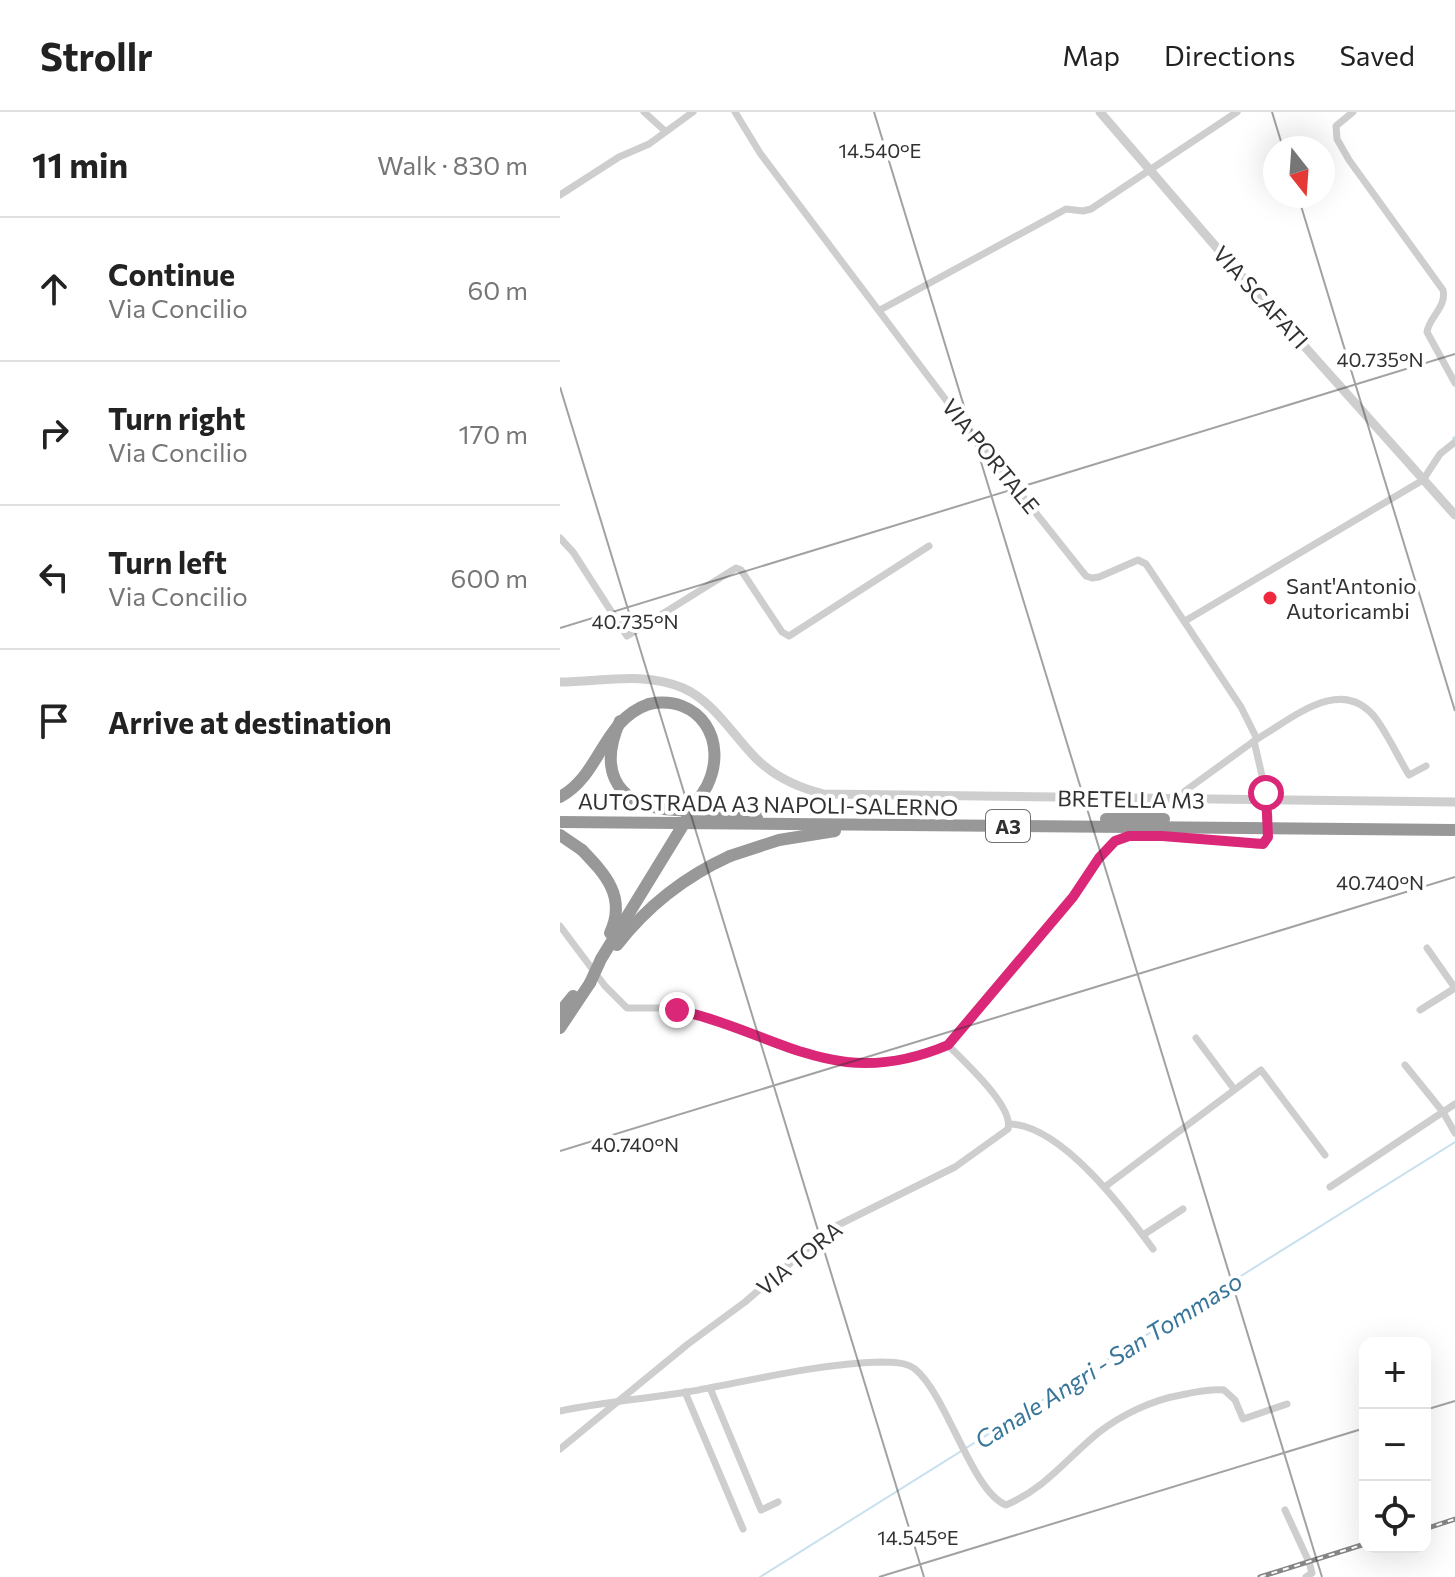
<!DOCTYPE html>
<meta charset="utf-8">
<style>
:root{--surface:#fff;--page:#f6f6f6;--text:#222;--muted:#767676;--line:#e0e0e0}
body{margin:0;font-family:Commissioner,sans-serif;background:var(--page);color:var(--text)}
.controls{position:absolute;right:24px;bottom:24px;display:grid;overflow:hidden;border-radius:16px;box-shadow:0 8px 32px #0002}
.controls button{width:72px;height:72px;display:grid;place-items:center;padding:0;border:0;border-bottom:2px solid var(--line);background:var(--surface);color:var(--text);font:40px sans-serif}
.compass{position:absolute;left:703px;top:24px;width:72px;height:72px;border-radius:50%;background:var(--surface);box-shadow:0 8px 32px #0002;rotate:163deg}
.stop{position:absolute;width:24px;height:24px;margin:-18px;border:6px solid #db2777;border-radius:50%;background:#fff}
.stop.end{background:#db2777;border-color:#fff;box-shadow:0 2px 8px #0008}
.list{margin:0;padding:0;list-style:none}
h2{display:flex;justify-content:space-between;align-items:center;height:104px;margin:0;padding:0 32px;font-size:34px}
h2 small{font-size:26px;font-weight:400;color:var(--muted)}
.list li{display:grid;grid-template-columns:52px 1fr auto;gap:24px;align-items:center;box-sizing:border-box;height:144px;padding:0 32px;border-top:2px solid var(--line)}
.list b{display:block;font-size:30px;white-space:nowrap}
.list p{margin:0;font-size:26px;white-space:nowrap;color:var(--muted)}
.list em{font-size:26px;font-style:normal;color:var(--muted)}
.icon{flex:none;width:44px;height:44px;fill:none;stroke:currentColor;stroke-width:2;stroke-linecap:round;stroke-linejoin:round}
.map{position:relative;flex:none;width:895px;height:1465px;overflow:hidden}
header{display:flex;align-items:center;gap:48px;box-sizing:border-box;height:112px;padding:0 40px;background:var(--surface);border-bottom:2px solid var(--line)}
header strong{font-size:38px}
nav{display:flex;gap:44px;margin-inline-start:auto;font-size:28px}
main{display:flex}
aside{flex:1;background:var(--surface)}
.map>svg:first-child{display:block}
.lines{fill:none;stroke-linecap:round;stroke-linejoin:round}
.stream{stroke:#c9e1ef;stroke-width:2}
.minor{stroke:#cecece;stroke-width:7}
.tertiary{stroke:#cecece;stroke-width:9}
.motorway{stroke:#989898;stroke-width:12}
.rail-casing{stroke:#868686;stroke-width:5}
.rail{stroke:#fff;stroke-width:2;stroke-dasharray:6;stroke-linecap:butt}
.minor-bridge{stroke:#cecece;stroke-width:7}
.motorway-bridge{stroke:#989898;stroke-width:12}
.route{stroke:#db2777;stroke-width:10}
.ticks{fill:none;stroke:#313131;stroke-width:2;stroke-opacity:0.45}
.poi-dot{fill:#f1293e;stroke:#fff;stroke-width:3}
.labels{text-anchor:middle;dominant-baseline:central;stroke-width:8;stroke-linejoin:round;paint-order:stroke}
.shield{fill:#fff;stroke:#6f6f6f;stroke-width:2}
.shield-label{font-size:20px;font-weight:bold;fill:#313131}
.street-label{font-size:22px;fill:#313131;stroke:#fff}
.poi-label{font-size:22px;fill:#313131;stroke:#fff;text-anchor:start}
.water-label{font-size:24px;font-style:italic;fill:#387699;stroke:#fff}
.ticks-label{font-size:20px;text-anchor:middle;fill:#313131;stroke:#fff;stroke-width:8;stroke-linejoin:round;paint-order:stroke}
</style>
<header>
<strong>Strollr</strong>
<nav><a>Map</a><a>Directions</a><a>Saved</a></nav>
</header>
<main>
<aside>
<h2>11 min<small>Walk · 830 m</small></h2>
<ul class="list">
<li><svg class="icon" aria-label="ahead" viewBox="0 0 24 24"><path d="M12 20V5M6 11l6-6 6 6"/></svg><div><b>Continue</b><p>Via Concilio</p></div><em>60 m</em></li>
<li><svg class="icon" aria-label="right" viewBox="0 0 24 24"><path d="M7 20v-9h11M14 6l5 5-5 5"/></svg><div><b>Turn right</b><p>Via Concilio</p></div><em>170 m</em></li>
<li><svg class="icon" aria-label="left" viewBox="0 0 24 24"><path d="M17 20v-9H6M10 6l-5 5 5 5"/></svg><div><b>Turn left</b><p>Via Concilio</p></div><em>600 m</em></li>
<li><svg class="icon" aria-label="arrive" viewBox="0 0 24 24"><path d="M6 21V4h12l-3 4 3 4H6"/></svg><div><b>Arrive at destination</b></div></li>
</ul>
</aside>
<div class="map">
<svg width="895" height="1465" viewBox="0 0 895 1465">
<rect width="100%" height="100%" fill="#fff"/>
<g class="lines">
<g class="stream">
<path d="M 893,326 L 895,325"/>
<path d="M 200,1465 L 895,1030"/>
</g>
<g class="minor">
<path d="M 84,0 L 105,19"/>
<path d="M 175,0 L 200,41 L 389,292 L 526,464 L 532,466 L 539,465 L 578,448 L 586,452 L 681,595 L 697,627 L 694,629 L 706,681"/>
<path d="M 793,0 L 776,14 L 777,27 L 789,48 L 883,178 C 887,195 869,205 867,220 L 895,271"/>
<path d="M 0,83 L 59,45 L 89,32 L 133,0"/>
<path d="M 320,198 L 506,97 L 523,99 L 531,97 L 677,0"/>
<path d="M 0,426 L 13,440 L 67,524 L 176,456 L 181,458 L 222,520 L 229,524 L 369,434"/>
<path d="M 625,509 L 863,368 L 880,342 L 895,330"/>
<path d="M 697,627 C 733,606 783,561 817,608 C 829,625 838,645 849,663 L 866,654"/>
<path d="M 625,679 L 694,629"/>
<path d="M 0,814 L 45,874 L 67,896 L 101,896 L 136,902 L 228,937 L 265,947 L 314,952 L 342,947 L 388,933 L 513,785 L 539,746 L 555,729 L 569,724 L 602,724 L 697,733 L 706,730 L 708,722"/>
<path d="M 867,836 L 895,876"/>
<path d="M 860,898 L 895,876"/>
<path d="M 636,926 L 674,977"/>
<path d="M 845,953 L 883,1000 L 895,1021"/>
<path d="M 450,1012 C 502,1014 564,1097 593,1137"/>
<path d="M 546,1074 L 701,958 L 765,1043"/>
<path d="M 770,1075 L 895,992"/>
<path d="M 583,1123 L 623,1097"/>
<path d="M 150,1276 L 201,1398 L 218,1390"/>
<path d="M 125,1280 L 183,1417"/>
<path d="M 0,1299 C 42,1290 84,1287 127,1280 C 190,1269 255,1252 320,1250 C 331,1250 346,1250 355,1257 C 387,1283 412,1380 446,1393 C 486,1376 505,1348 538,1321 C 561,1303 592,1288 621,1283 C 635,1280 650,1277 664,1278 L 675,1288 L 683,1307 L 727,1292"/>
<path d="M 0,1337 L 128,1232 L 185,1190 L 270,1117 L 395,1055 L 448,1017 C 454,994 404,950 388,933"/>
<path d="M 725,1398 L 749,1450 L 752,1461 L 746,1465"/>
</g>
<g class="tertiary">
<path d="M 540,0 L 663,143 L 895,403"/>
<path d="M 0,570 C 41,570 83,559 123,576 C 152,589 169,617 190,640 C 210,663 235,675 264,682 L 895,690"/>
</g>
<g class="motorway">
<path d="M 60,609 C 40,654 52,689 103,697 L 197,704"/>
<path d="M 0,685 C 41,663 42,608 89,592"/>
<path d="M 546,707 L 604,707"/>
<path d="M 0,710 L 895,718"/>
<path d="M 0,723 L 22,738"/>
<path d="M 170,744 L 219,728 L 275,719"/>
<path d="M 0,900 L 13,884"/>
<path d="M 0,916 L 30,871"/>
</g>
<g class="rail-casing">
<g id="rail">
<path d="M 865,1417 L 895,1407"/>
<path d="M 700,1465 L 805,1432"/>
</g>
</g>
<use href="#rail" class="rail"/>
<g class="minor-bridge">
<path d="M 706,681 L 709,695"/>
<path d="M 708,722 L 709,704"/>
</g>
<g class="motorway-bridge">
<path d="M 22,738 C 45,762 67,785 50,821"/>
<path d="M 57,833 C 88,793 124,765 170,744"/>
<path d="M 30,871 L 41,847 L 147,674 C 169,629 140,582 89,592"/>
</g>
</g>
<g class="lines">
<path class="route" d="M 117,898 C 221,921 275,981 388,933 L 513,785 L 539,746 L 555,729 L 569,724 L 602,724 L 703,732 L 708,725 L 706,681"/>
</g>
<path class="ticks" d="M 314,0 L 762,1465M 712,0 L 723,36M 738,84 L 895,599M 0,275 L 364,1465M 0,516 L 895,242M 0,1039 L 895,765M 865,1298 L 895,1289M 319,1465 L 805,1316"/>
<circle class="poi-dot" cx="710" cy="486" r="8"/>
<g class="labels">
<rect class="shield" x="426" y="698" width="44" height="32" rx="6"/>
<g class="shield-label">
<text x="448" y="714">A3</text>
</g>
<g class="street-label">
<text transform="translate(701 185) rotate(48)">VIA SCAFATI</text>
<text transform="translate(431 344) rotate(51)">VIA PORTALE</text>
<text transform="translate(571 687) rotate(1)">BRETELLA M3</text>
<text transform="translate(208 692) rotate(1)">AUTOSTRADA A3 NAPOLI-SALERNO</text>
<text transform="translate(239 1146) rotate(-39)">VIA TORA</text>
</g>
<g class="poi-label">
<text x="726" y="473">Sant'Antonio<tspan x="726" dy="25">Autoricambi</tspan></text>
</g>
<g class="water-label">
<text transform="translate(548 1248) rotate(-32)">Canale Angri - San Tommaso</text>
</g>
</g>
<g class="ticks-label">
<text x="320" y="46">14.540°E</text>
<text x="820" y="255">40.735°N</text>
<text x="75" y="517">40.735°N</text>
<text x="820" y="778">40.740°N</text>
<text x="75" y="1040">40.740°N</text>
<text x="358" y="1433">14.545°E</text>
</g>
</svg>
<div class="controls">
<button>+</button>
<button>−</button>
<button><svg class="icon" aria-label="locate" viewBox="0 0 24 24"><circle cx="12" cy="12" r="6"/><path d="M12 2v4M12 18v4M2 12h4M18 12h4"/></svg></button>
</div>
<svg class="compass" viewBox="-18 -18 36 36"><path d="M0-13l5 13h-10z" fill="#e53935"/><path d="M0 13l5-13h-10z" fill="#767676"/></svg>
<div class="stop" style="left:706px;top:681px"></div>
<div class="stop end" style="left:117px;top:898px"></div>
</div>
</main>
